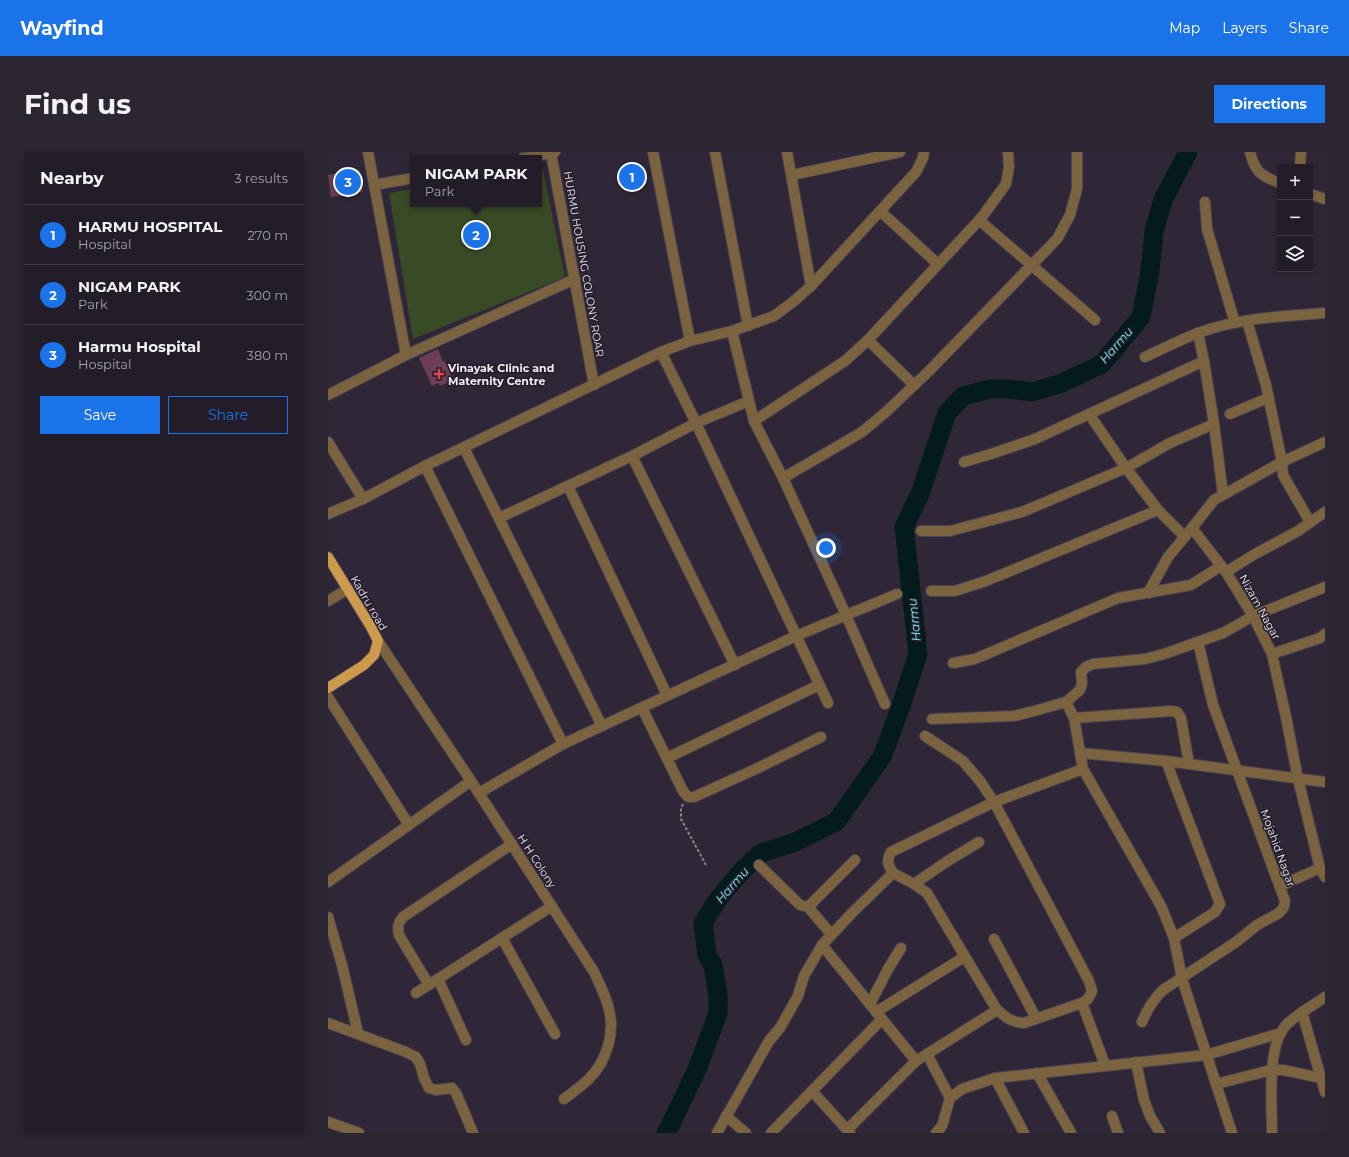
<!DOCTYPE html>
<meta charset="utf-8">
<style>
:root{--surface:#231d29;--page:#2b2631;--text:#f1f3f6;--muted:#a3a2a8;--line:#403b46;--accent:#1a73e8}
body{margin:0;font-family:Montserrat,sans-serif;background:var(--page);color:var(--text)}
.controls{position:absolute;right:12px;top:12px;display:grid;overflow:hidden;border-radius:0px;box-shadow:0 2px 6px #0003}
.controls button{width:36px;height:36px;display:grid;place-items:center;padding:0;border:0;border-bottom:1px solid var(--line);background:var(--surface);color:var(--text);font:20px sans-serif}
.you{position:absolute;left:498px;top:396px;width:14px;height:14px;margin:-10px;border:3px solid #fff;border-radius:50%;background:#1a73e8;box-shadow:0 0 0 6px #1a73e833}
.badge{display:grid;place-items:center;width:26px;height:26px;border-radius:50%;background:var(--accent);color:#fff;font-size:13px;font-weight:700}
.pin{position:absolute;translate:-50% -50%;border:2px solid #fff;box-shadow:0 1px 4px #0006}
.popup{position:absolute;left:82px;top:3px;width:132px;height:52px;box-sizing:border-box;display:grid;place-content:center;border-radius:0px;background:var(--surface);filter:drop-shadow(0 1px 3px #0005);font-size:13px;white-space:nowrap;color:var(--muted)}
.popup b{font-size:15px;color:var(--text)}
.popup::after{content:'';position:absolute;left:50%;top:100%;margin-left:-8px;border:8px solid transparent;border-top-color:var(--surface)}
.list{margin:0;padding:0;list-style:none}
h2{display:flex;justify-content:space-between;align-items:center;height:52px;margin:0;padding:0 16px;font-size:17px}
h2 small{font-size:13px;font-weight:400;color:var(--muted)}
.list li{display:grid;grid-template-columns:26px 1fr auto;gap:12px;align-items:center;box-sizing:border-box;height:60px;padding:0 16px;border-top:1px solid var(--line)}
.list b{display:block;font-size:15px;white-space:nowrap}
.list p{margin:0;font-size:13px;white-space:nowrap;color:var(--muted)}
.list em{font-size:13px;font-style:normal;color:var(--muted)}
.actions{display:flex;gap:8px;padding:12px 16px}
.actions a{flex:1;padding:9px 0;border:1px solid var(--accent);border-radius:0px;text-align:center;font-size:14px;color:var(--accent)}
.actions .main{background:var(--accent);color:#fff}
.icon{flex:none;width:22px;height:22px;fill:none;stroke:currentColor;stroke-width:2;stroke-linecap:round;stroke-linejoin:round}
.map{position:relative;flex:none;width:997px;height:981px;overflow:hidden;border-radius:0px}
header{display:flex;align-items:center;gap:24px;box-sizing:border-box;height:56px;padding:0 20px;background:var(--accent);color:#fff}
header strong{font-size:19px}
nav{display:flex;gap:22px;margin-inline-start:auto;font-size:14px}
.intro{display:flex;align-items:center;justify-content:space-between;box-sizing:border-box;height:96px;padding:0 24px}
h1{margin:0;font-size:28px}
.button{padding:10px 18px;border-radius:0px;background:var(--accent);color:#fff;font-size:14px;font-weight:700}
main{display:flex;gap:24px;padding:0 24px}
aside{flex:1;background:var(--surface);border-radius:0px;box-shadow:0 2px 6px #0003}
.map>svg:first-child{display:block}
.green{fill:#394a26}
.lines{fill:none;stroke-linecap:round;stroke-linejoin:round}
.river{stroke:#041b1d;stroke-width:19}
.building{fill:#6d3e56}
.minor-casing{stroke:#4a4352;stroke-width:12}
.major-casing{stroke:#4a4352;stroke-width:12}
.path{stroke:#8b8592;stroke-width:2;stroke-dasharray:3 2;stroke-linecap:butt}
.minor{stroke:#7c6340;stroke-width:10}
.major{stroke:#ce9a4c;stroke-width:10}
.health-dot{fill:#e0444e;stroke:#251e2c;stroke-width:1.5}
.labels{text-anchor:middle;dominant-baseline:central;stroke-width:3;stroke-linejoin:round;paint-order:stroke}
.street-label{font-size:11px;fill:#f2edf8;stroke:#251e2c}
.poi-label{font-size:11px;font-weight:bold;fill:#f2edf8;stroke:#251e2c;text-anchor:start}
.water-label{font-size:12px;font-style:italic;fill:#7aeaf5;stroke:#251e2c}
</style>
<header>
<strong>Wayfind</strong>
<nav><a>Map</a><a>Layers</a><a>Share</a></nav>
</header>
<div class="intro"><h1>Find us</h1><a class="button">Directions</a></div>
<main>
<aside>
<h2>Nearby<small>3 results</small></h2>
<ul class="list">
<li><span class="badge">1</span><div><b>HARMU HOSPITAL</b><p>Hospital</p></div><em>270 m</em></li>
<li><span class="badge">2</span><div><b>NIGAM PARK</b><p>Park</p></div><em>300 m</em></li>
<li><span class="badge">3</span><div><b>Harmu Hospital</b><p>Hospital</p></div><em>380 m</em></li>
</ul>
<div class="actions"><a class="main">Save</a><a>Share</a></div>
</aside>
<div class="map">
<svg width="997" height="981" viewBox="0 0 997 981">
<rect width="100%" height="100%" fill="#2f2737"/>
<path class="green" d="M 211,14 L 214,14 L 237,125 L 85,187 L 61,41 L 85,37 L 85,52 L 211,52 Z"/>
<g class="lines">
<path class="river" d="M 338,981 L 341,976 L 370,915 L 390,861 L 390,844 L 385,813 L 379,803 L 375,771 L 391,746 L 412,721 L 433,701 L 465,691 L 508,670 L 554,605 L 572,557 L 590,502 L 576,375 L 592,342 L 619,261 L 635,244 L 662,237 L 681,237 L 704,240 L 734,231 L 774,212 L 813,165 L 822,119 L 826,79 L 835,48 L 860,0"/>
</g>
<g class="building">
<path d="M 31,17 L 35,40 L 3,45 L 0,23 Z"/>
<path d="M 110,197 L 115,210 L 117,209 L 125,228 L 112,234 L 110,231 L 104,234 L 91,206 Z"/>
</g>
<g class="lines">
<g class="minor-casing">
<g id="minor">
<path d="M 40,0 L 78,203"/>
<path d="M 227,0 L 223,1 L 266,233"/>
<path d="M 325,0 L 362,189"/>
<path d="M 387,0 L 420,174"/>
<path d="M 459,0 L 483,134"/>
<path d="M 922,0 C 927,20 933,24 952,31"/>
<path d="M 195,6 L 223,1"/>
<path d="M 972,15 L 973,0"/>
<path d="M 464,23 L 572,0"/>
<path d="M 46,33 L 85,26"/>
<path d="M 982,42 L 997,47"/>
<path d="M 877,50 L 879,77 L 907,171"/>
<path d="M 552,59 L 610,112"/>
<path d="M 651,68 L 767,168"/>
<path d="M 919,169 L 938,233 L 954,310 L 955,323 L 982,370"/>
<path d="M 404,179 L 426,269 L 455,326 L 518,463 L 557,552"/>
<path d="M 870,181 L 876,209 L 886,272"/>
<path d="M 540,188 L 586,233"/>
<path d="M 333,200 L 368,271 L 500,551"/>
<path d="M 817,205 C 834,197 852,188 870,181 C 910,166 954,164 997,161"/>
<path d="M 0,243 L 78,203 L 247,127"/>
<path d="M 761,262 L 798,316 L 830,358 L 857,385"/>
<path d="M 902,262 L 940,246"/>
<path d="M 426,269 L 517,209 L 540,188 L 654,65 L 678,32 L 681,15 L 680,0"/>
<path d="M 0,290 L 35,347"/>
<path d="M 136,296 L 274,574"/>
<path d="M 304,304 L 407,513"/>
<path d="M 636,310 L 663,302 L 707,287 L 876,209"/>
<path d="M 97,314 L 235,592"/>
<path d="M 455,326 L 534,280 L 558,260 L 601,219 L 729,87 L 742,63 L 749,37 L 749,0"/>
<path d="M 240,334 L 339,543"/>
<path d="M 0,362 L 35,347 L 97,314 L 333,200 L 362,189 L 404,179 L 446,164 L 466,149 L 483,134 L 588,20 L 595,6 L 596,0"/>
<path d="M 171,366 L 304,304 L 368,271 L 421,249"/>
<path d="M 864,376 L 898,420 L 925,464 L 944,502 L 958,565 L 970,627 L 992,716 L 997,725"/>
<path d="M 593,379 L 622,379 L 694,360 L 798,316 L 842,291 L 886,272 L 895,342"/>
<path d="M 898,420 L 927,402 L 970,379 L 997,360"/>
<path d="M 603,439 L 627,439 L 658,429 L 830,358"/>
<path d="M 820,441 L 840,405 L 864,376 L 886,348 L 954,310 L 997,290"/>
<path d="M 0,449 L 20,437"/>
<path d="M 50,489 L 143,629 L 266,820 C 271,831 277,842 280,854 C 288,880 279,909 260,928 C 252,935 244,941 236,947"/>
<path d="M 944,502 L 992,486 L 997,482"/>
<path d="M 625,511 L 647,507 L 790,446 L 863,433 L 893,414"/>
<path d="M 0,545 L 81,673"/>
<path d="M 738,550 L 746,566 L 755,617 L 833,754 L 846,786 L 854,827 L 904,981"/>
<path d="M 314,556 L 355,639 L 360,645 L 366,645 L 430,616 L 493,585"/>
<path d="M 746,566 L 843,559 L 849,560 L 853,566 L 861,612"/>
<path d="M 604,567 L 686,564 L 706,559 L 738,550 L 752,538 L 754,531 L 753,520 L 758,515 L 765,512 L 817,507 L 836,502 L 895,481 L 925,464 L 997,435"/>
<path d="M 752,601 L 838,609"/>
<path d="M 339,606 L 491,533"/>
<path d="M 151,641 L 235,592 L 468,484 L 569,442"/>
<path d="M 431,713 L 472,753 L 480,755 L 503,782"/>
<path d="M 565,721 L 586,732 L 599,741 L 669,858 C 679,866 683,870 696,871 L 754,851 L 760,847 L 764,839 L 761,829 L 666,650 L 652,629 L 635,609 L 597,584"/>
<path d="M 0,730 L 143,629"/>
<path d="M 586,732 L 618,710 L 651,690"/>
<path d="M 952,734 L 992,716"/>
<path d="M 480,755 L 527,708"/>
<path d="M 0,765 L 14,813 L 30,881"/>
<path d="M 174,786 L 227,882"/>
<path d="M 846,786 L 887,760 L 892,752 L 838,609 L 997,630"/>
<path d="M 666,787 L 708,866"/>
<path d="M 494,793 L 588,909"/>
<path d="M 110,827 L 138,888"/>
<path d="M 101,833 L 71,783 C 69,775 70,771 75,765 L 184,692"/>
<path d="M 88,841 L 224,754"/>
<path d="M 754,851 L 777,913"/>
<path d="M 542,852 L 560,817 L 573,796"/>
<path d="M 548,860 L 636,805"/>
<path d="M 974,860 L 997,940"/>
<path d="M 814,870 C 819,857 825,848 835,838 L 908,790 L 929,773 L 951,761 L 956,755 L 957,749 L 885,553 L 870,490"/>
<path d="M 0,871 L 78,900 L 88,905 L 92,912 L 96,926 L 101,936 L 108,938 L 124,936 L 128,941 L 145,981"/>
<path d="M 599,902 L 622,946"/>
<path d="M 808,910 L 816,948 L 822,964 L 832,981"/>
<path d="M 709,921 L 743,981"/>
<path d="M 667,926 L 696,981"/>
<path d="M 888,932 L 943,918 L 955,918 L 993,926"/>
<path d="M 484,939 L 522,981"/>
<path d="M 398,964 L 418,981"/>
<path d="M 784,964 L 790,981"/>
<path d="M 0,970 L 31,981"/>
<path d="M 519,978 L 588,909 L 669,858"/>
<path d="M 389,981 L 441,889 L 452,876 L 470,844 L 476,824 L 494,793 L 524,761 L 565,721 C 560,713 558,709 563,700 L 666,650 L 755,617"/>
<path d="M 443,981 L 554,867"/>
<path d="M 608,981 L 614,974 L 622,946 L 634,937 L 667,926 L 878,903 L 953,881"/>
<path d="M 944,981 C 944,953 938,893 959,872 C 970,862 984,854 997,845"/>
</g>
</g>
<g class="major-casing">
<path id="major" d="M 0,405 L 43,475 L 50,489 L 46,503 L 36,513 L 0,536"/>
</g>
<path class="path" d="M 355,652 L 353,656 L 353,667 L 378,713"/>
<use href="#minor" class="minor"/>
<use href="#major" class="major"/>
</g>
<path class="health-dot" d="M109 216h4v4h4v4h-4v4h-4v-4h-4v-4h4z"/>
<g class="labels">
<g class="street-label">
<text transform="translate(256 112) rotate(80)">HURMU HOUSING COLONY ROAR</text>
<text transform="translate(41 451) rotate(60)">Kadru road</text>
<text transform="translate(932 455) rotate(61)">Nizam Nagar</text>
<text transform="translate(950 696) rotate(70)">Mojahid Nagar</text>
<text transform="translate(209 709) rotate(57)">H H Colony</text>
</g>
<g class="poi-label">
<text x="120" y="216">Vinayak Clinic and<tspan x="120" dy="13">Maternity Centre</tspan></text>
</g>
<g class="water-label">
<text transform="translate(788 193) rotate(-49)">Harmu</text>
<text transform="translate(586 468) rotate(-96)">Harmu</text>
<text transform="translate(404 733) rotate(-49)">Harmu</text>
</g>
</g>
</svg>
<div class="controls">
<button>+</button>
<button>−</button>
<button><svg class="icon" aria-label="layers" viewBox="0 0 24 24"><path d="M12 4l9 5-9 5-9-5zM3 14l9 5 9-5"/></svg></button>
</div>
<div class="you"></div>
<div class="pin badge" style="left:304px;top:25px">1</div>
<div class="pin badge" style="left:148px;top:83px">2</div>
<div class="popup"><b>NIGAM PARK</b>Park</div>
<div class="pin badge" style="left:20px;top:30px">3</div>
</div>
</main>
